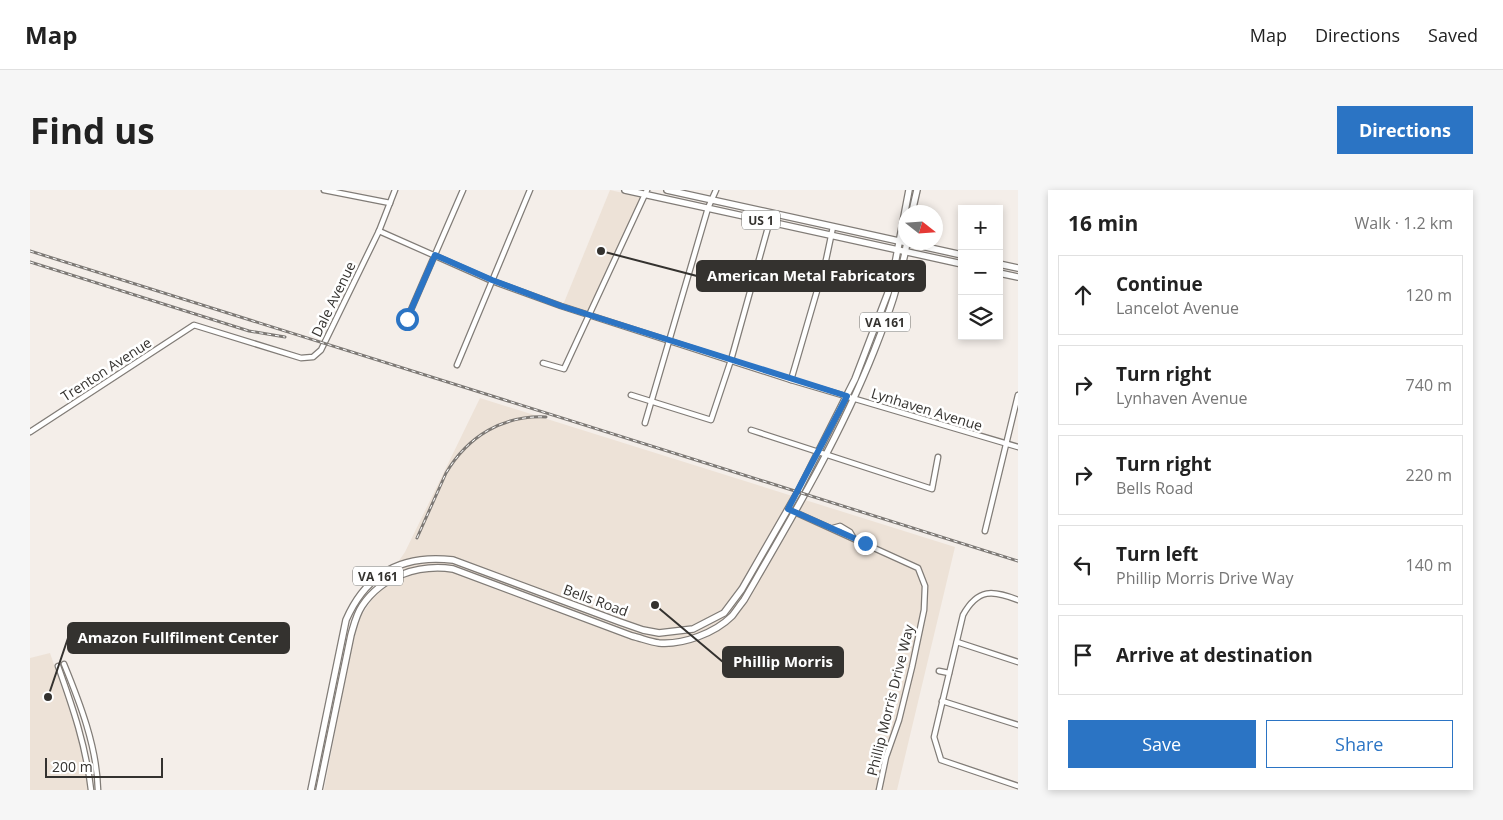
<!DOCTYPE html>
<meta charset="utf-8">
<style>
:root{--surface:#fff;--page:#f6f6f6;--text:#222;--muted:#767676;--line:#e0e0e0;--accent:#2b74c4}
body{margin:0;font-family:"Open Sans",sans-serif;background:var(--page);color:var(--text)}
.controls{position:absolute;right:15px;top:15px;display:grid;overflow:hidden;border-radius:0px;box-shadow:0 2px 8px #0003}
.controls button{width:45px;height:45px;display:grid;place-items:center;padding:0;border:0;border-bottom:1px solid var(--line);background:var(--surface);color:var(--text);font:25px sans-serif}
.compass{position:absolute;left:868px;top:15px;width:45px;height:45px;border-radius:50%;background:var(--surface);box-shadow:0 2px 8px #0003;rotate:107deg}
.scale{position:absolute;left:15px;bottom:12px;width:118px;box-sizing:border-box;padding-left:5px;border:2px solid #34322f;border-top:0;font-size:14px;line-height:18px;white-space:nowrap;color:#34322f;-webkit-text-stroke:4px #fff;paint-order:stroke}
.stop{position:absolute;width:15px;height:15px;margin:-11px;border:4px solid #2b74c4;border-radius:50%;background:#fff}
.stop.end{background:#2b74c4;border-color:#fff;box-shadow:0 1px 5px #0008}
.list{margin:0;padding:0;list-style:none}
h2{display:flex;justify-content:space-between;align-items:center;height:65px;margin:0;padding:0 20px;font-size:21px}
h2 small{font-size:16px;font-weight:400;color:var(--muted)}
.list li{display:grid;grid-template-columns:32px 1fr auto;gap:15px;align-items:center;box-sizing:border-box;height:80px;margin:0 10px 10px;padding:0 10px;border:1px solid var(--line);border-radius:0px}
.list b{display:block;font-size:19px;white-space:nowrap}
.list p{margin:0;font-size:16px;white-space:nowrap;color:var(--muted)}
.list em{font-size:16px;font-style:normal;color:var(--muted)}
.actions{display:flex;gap:10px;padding:15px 20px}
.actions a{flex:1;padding:11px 0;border:1px solid var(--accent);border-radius:0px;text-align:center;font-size:18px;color:var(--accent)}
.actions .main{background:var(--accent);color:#fff}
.icon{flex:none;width:28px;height:28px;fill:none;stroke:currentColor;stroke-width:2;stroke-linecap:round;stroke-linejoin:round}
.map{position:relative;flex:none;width:988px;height:600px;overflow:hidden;border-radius:0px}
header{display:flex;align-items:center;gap:30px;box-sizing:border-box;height:70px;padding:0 25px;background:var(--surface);border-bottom:1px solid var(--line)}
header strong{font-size:24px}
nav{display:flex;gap:28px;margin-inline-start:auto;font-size:18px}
.intro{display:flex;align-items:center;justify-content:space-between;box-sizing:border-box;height:120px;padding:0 30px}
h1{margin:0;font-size:35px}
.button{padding:12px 22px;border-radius:0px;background:var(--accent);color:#fff;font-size:18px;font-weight:700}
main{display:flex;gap:30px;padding:0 30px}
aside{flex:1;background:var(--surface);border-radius:0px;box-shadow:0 2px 8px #0003}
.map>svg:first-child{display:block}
.built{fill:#ede2d7}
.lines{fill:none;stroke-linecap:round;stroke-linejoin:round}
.minor-casing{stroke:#817c77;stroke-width:7}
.major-casing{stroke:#817c77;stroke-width:8}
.minor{stroke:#fff;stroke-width:4.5}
.major{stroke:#fff;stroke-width:5.5}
.rail-casing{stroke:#7d7975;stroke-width:3}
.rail{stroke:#fff;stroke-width:1;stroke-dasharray:4;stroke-linecap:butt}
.route{stroke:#2b74c4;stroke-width:6}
.labels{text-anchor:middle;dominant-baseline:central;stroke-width:5;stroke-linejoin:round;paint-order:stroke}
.shield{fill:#fff;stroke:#71706d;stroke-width:1}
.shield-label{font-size:12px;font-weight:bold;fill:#34322f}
.street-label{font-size:14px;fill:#34322f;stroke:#fff}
.leader{fill:none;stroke:#34322f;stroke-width:2}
.callout-dot{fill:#34322f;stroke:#fff;stroke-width:2}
.callout{fill:#34322f;stroke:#34322f;stroke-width:2}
.callout-label{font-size:15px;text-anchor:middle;font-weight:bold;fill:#fff}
</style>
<header>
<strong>Map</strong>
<nav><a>Map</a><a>Directions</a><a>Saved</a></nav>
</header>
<div class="intro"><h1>Find us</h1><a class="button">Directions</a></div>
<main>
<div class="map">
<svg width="988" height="600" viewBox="0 0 988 600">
<rect width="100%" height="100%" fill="#f4eee9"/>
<g class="built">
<path d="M 580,0 L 611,7 L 558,123 L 533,115 Z"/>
<path d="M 450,208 L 925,357 L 867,600 L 294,600 L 326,433 L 375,362 Z"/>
<path d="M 20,463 L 56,569 L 58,600 L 0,600 L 0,468 Z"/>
</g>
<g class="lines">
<g class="minor-casing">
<g id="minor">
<path d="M 294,0 L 360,13"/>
<path d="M 349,41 L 462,91 L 531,116 L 761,190 L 988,257"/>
<path d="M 377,129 L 433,0"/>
<path d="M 513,173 L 534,179 L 617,0"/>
<path d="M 427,175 L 500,0"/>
<path d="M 761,190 L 796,70 L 803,37"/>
<path d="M 601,205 L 681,230 L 701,170 L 742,23"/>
<path d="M 615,233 L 678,18 L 686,0"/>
<path d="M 721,240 L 902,299 L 908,267"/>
<path d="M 0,242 L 164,135 L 271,168 L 283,167 L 291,160 L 349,41 L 365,0"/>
<path d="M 758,319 L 888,378 L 895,396 L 894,420 L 882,477 L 869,530 L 856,567 L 849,600"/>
<path d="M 803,338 L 810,336 L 820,342 L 823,347"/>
<path d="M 955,341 L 988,205"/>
<path d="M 988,410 C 963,400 948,398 933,425 L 904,547 L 911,570 L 988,596"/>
<path d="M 927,452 L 988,472"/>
<path d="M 34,474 C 50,513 67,557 68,600"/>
<path d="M 28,476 C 43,518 56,556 61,600"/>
<path d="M 909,481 L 919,483"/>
<path d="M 912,511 L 988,535"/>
</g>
</g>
<g class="major-casing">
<g id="major">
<path d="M 595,0 L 932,74"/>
<path d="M 637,0 L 932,65"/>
<path d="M 882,22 L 887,0"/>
<path d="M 969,74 L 988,78"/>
<path d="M 969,83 L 988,87"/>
<path d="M 281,600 L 316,430 C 336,384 372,364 423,370 L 590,432 L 613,440 L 629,443 L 663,439 L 694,423 L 712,399 L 769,300 L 825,189 L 861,95 L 879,0"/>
<path d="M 289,600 L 321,445 C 324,435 326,425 332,416 C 352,386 389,374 423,379 L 602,446 C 611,448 620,452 629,453 C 653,455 685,443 702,426 C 706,421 710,415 714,410 C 761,329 809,249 844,161 C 859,123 870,93 877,52"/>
</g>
</g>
<use href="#minor" class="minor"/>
<use href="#major" class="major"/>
<g class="rail-casing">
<g id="rail">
<path d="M 0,61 L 988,371"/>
<path d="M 0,72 L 219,141 L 255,147"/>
<path d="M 387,348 L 416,283 C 438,246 473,225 516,227"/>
</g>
</g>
<use href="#rail" class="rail"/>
</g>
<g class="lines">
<path class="route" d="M 377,129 L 405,65 L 462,90 L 531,116 L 817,206 L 758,319 L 835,353"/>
</g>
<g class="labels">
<g class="shield">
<rect x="712" y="20.5" width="38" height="19" rx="4"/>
<rect x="830" y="122.5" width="50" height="19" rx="4"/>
<rect x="323" y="376.5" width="50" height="19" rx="4"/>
</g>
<g class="shield-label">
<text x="731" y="30">US 1</text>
<text x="855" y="132">VA 161</text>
<text x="348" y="386">VA 161</text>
</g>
<g class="street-label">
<text transform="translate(303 109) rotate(-64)">Dale Avenue</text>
<text transform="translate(76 179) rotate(-33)">Trenton Avenue</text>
<text transform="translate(897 219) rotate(17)">Lynhaven Avenue</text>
<text transform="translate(566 410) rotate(20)">Bells Road</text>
<text transform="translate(860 510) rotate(-76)">Phillip Morris Drive Way</text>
</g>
</g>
<path class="leader" d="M571 61L667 86M18 507L38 448M625 415L693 472"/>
<g class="callout-dot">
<circle cx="571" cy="61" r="5"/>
<circle cx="18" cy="507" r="5"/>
<circle cx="625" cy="415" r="5"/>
</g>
<g class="callout">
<rect x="667" y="71" width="228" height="30" rx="5"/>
<rect x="38" y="433" width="221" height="30" rx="5"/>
<rect x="693" y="457" width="120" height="30" rx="5"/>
</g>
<g class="callout-label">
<text x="781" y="91">American Metal Fabricators</text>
<text x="148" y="453">Amazon Fullfilment Center</text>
<text x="753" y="477">Phillip Morris</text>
</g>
</svg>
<div class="controls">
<button>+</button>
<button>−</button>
<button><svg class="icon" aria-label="layers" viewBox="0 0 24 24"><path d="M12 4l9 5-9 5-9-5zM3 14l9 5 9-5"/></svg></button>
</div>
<svg class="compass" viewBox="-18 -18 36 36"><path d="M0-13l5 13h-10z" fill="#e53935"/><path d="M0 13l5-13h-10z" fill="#767676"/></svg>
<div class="scale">200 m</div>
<div class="stop" style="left:377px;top:129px"></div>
<div class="stop end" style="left:835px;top:353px"></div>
</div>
<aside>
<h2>16 min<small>Walk · 1.2 km</small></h2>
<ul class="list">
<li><svg class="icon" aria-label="ahead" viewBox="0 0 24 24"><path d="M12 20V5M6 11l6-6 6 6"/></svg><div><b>Continue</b><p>Lancelot Avenue</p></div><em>120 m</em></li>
<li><svg class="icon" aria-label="right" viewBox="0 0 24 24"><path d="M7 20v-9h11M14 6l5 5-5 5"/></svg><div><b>Turn right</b><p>Lynhaven Avenue</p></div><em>740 m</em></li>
<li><svg class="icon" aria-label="right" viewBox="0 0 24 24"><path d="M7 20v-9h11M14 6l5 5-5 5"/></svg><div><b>Turn right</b><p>Bells Road</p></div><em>220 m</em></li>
<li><svg class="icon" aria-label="left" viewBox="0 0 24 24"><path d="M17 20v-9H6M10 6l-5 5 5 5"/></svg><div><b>Turn left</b><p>Phillip Morris Drive Way</p></div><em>140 m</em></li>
<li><svg class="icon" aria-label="arrive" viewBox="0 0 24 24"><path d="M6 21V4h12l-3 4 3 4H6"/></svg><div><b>Arrive at destination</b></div></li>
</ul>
<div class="actions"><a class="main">Save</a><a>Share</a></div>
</aside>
</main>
